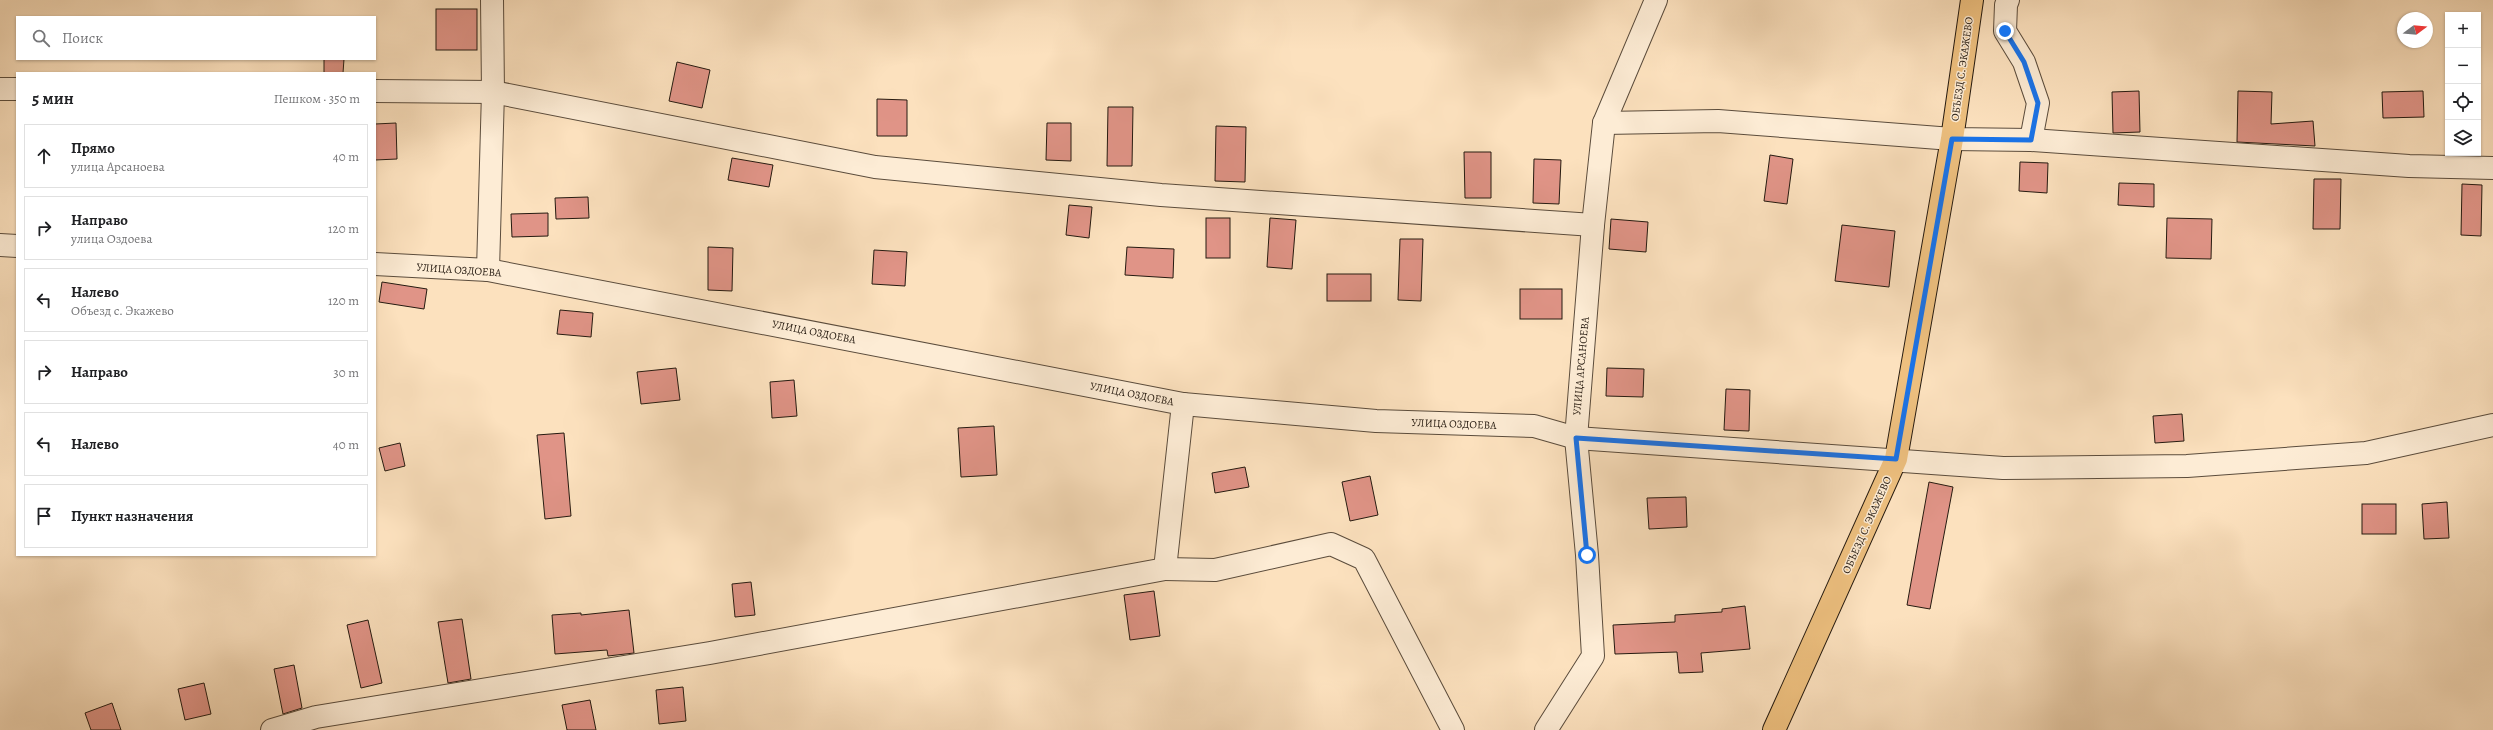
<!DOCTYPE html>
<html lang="ru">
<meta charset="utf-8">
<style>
:root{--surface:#fff;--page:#f2f2f2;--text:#202124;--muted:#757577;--line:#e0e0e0}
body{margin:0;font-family:Alegreya,serif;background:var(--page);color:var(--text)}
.controls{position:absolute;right:12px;top:12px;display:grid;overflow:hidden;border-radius:0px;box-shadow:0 1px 3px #0004}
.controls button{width:36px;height:36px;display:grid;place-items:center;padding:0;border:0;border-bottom:1px solid var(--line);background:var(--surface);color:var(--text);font:20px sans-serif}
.compass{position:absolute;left:2397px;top:12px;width:36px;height:36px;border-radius:50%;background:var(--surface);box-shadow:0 1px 3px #0004;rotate:74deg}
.stop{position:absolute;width:12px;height:12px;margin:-9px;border:3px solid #1a73e8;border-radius:50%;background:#fff}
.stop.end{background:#1a73e8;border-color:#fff;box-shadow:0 1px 4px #0008}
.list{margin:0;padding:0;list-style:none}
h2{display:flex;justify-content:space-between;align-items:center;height:52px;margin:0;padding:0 16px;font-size:17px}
h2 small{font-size:13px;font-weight:400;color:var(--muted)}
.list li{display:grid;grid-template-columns:26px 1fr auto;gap:12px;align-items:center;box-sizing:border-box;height:64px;margin:0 8px 8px;padding:0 8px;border:1px solid var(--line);border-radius:0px}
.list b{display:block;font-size:15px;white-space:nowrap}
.list p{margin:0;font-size:13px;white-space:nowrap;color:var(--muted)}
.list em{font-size:13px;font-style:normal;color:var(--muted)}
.icon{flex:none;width:22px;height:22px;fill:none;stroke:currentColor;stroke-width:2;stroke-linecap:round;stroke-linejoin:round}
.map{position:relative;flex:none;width:2493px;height:730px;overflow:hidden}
.search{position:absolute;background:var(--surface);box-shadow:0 1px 3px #0004;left:16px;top:16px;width:360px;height:44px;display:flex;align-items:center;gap:10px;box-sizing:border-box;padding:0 14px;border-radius:0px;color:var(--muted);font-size:15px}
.panel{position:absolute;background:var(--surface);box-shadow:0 1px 3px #0004;left:16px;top:72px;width:360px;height:484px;border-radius:0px}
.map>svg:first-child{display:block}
.building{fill:#e09487;stroke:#251a10}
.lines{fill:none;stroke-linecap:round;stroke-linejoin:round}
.minor-casing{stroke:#5b4c3c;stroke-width:24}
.major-casing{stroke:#251a10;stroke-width:24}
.minor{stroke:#fdecd5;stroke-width:22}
.major{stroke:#eec07f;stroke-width:22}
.route{stroke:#1a73e8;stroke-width:5}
.labels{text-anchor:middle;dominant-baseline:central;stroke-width:3;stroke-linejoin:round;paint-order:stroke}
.street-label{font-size:11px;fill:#251a10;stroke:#fdecd5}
</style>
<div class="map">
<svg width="2493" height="730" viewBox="0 0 2493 730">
<rect width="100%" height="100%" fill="#fce1be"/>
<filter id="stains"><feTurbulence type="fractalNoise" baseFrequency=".005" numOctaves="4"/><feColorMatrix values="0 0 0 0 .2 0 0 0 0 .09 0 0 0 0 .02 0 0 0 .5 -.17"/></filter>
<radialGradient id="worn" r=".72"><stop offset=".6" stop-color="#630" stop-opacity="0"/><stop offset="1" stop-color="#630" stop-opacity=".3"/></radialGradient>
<g class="building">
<rect x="436" y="9" width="41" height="41"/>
<path d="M 324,59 L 344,59 L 343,73 L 324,73 Z"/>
<path d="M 677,62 L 710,70 L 702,108 L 669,101 Z"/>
<path d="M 2139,91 L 2140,132 L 2113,133 L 2112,92 Z"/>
<path d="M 2238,91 L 2272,92 L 2271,124 L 2313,121 L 2315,146 L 2237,142 Z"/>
<path d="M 2423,91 L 2424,117 L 2383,118 L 2382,92 Z"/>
<path d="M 877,99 L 907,100 L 907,136 L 877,136 Z"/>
<path d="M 1108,107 L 1133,107 L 1132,166 L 1107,166 Z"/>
<path d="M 396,123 L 397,159 L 375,160 L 375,124 Z"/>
<path d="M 1047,123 L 1071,123 L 1071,161 L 1046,160 Z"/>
<path d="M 1216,126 L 1246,127 L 1245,182 L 1215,181 Z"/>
<path d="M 1464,152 L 1491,152 L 1491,198 L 1465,198 Z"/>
<path d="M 1770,155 L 1793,159 L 1787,204 L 1764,201 Z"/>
<path d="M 732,158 L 773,165 L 769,187 L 728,180 Z"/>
<path d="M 1534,159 L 1561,160 L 1559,204 L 1533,203 Z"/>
<path d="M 2020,162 L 2048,163 L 2047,193 L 2019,191 Z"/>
<path d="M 2314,179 L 2341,179 L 2340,229 L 2313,229 Z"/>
<path d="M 2119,183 L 2154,184 L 2154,207 L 2118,205 Z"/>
<path d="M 2462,184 L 2482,185 L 2481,236 L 2461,235 Z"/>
<path d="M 588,197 L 589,218 L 556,219 L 555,198 Z"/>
<path d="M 1069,205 L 1092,207 L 1089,238 L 1066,235 Z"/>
<path d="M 548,213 L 548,236 L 512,237 L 511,214 Z"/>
<rect x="1206" y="218" width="24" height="40"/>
<path d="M 1270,218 L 1296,220 L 1292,269 L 1267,267 Z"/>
<path d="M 2167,218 L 2212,219 L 2211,259 L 2166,258 Z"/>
<path d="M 1611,219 L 1648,222 L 1646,252 L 1609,249 Z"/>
<path d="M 1842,225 L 1895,231 L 1889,287 L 1835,281 Z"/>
<path d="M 1400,239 L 1423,239 L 1421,301 L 1398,300 Z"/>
<path d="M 708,247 L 733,248 L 732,291 L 708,290 Z"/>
<path d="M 1127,247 L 1174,249 L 1173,278 L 1125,275 Z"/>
<path d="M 874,250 L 907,252 L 905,286 L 872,284 Z"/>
<rect x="1327" y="274" width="44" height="27"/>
<path d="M 382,282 L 427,289 L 424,309 L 379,302 Z"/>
<rect x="1520" y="289" width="42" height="30"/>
<path d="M 560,310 L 593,313 L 591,337 L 557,334 Z"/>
<path d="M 676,368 L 680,400 L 641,404 L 637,372 Z"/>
<path d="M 1607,368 L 1644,369 L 1643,397 L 1606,396 Z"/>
<path d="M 794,380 L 797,416 L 772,418 L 770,382 Z"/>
<path d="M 1726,389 L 1750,390 L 1749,431 L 1724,430 Z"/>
<path d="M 2182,414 L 2184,441 L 2155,443 L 2153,416 Z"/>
<path d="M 994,426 L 997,475 L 961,477 L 958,428 Z"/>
<path d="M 564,433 L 571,516 L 545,519 L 537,435 Z"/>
<path d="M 400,443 L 405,466 L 385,471 L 379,448 Z"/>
<path d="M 1245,467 L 1249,487 L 1215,493 L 1212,473 Z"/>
<path d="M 1370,476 L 1378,515 L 1350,521 L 1342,482 Z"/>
<path d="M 1929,482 L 1953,487 L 1930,609 L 1907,605 Z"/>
<path d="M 1686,497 L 1687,527 L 1649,529 L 1647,498 Z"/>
<path d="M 2447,502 L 2449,538 L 2424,539 L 2422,504 Z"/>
<rect x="2362" y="504" width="34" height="30"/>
<path d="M 751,582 L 755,615 L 735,617 L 732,584 Z"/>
<path d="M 1154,591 L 1160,636 L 1130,640 L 1124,595 Z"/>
<path d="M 1745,606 L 1750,649 L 1701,653 L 1703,672 L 1679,673 L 1677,652 L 1615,654 L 1613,625 L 1675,622 L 1675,615 L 1722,612 L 1722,609 Z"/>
<path d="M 629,610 L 634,653 L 608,656 L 607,650 L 555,654 L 552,615 L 581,613 L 581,615 Z"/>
<path d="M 462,619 L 471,679 L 448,683 L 438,622 Z"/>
<path d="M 368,620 L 382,683 L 361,688 L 347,625 Z"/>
<path d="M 294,665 L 302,708 L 283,714 L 274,669 Z"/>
<path d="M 204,683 L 211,714 L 185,720 L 178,689 Z"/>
<path d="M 683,687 L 686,721 L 659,724 L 656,690 Z"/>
<path d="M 590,700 L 596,730 L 567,730 L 562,705 Z"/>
<path d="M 112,703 L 121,730 L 91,730 L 85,713 Z"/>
</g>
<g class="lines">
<g class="minor-casing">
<g id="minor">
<path d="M 2008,0 L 2006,5 L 2005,31 L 2024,62 L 2038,103 L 2031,140"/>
<path d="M 0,89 L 17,89"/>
<path d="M 375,91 L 493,92 L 875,167 L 1161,195 L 1593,225"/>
<path d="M 1604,123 L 1718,121 L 1952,139 L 2031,140 L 2409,166 L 2493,168"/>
<path d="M 0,245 L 17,246"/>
<path d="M 375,264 L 488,270 L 1183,404 L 1376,421 L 1534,426 L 1576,438 L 2003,468 L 2187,466 L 2366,453 L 2493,425"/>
<path d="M 488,270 L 493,92 L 492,0"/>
<path d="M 1165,569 L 1215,570 L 1331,544 L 1364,559 L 1453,730"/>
<path d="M 272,730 L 316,717 L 710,653 L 1165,569 L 1183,404"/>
<path d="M 1546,730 L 1593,656 L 1587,555 L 1576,438 L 1593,225 L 1604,123 L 1656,0"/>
</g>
</g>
<g class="major-casing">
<path id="major" d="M 1774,730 L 1896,459 L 1952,139 L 1972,0"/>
</g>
<use href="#minor" class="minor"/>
<use href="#major" class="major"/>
</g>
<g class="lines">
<path class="route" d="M 1587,555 L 1576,438 L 1896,459 L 1952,139 L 2031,140 L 2038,103 L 2024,62 L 2005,31"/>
</g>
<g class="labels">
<g class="street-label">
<text transform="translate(1962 69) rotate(-82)">ОБЪЕЗД С. ЭКАЖЕВО</text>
<text transform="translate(459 270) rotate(4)">УЛИЦА ОЗДОЕВА</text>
<text transform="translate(814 332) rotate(11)">УЛИЦА ОЗДОЕВА</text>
<text transform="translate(1581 366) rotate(-85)">УЛИЦА АРСАНОЕВА</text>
<text transform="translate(1132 394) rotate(11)">УЛИЦА ОЗДОЕВА</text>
<text transform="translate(1454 424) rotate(2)">УЛИЦА ОЗДОЕВА</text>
<text transform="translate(1867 525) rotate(-66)">ОБЪЕЗД С. ЭКАЖЕВО</text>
</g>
</g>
<rect width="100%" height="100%" filter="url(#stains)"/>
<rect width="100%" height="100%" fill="url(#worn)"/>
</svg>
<div class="controls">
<button>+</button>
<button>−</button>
<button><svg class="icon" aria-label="locate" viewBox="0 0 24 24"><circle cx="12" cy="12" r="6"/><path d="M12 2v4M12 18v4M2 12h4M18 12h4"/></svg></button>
<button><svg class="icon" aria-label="layers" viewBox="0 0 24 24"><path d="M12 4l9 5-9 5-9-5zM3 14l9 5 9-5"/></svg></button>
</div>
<svg class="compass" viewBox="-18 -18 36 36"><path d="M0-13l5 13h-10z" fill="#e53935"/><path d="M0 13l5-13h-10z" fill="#757577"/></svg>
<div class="stop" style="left:1587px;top:555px"></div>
<div class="stop end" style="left:2005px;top:31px"></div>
<div class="search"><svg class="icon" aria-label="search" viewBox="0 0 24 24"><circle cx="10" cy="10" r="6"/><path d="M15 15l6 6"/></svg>Поиск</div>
<section class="panel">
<h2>5 мин<small>Пешком · 350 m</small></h2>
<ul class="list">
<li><svg class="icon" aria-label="ahead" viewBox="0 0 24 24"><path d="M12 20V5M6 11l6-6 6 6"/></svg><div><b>Прямо</b><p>улица Арсаноева</p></div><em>40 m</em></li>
<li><svg class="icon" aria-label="right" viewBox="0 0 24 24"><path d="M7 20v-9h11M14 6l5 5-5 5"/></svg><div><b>Направо</b><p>улица Оздоева</p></div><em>120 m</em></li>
<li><svg class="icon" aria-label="left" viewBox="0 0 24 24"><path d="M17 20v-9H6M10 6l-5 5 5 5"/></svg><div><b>Налево</b><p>Объезд с. Экажево</p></div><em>120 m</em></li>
<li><svg class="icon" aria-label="right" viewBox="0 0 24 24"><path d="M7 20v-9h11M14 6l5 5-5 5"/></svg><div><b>Направо</b></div><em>30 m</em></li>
<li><svg class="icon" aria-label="left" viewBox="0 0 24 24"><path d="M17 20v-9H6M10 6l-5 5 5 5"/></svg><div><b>Налево</b></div><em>40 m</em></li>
<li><svg class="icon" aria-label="arrive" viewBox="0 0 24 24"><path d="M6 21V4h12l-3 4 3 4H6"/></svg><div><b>Пункт назначения</b></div></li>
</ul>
</section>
</div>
